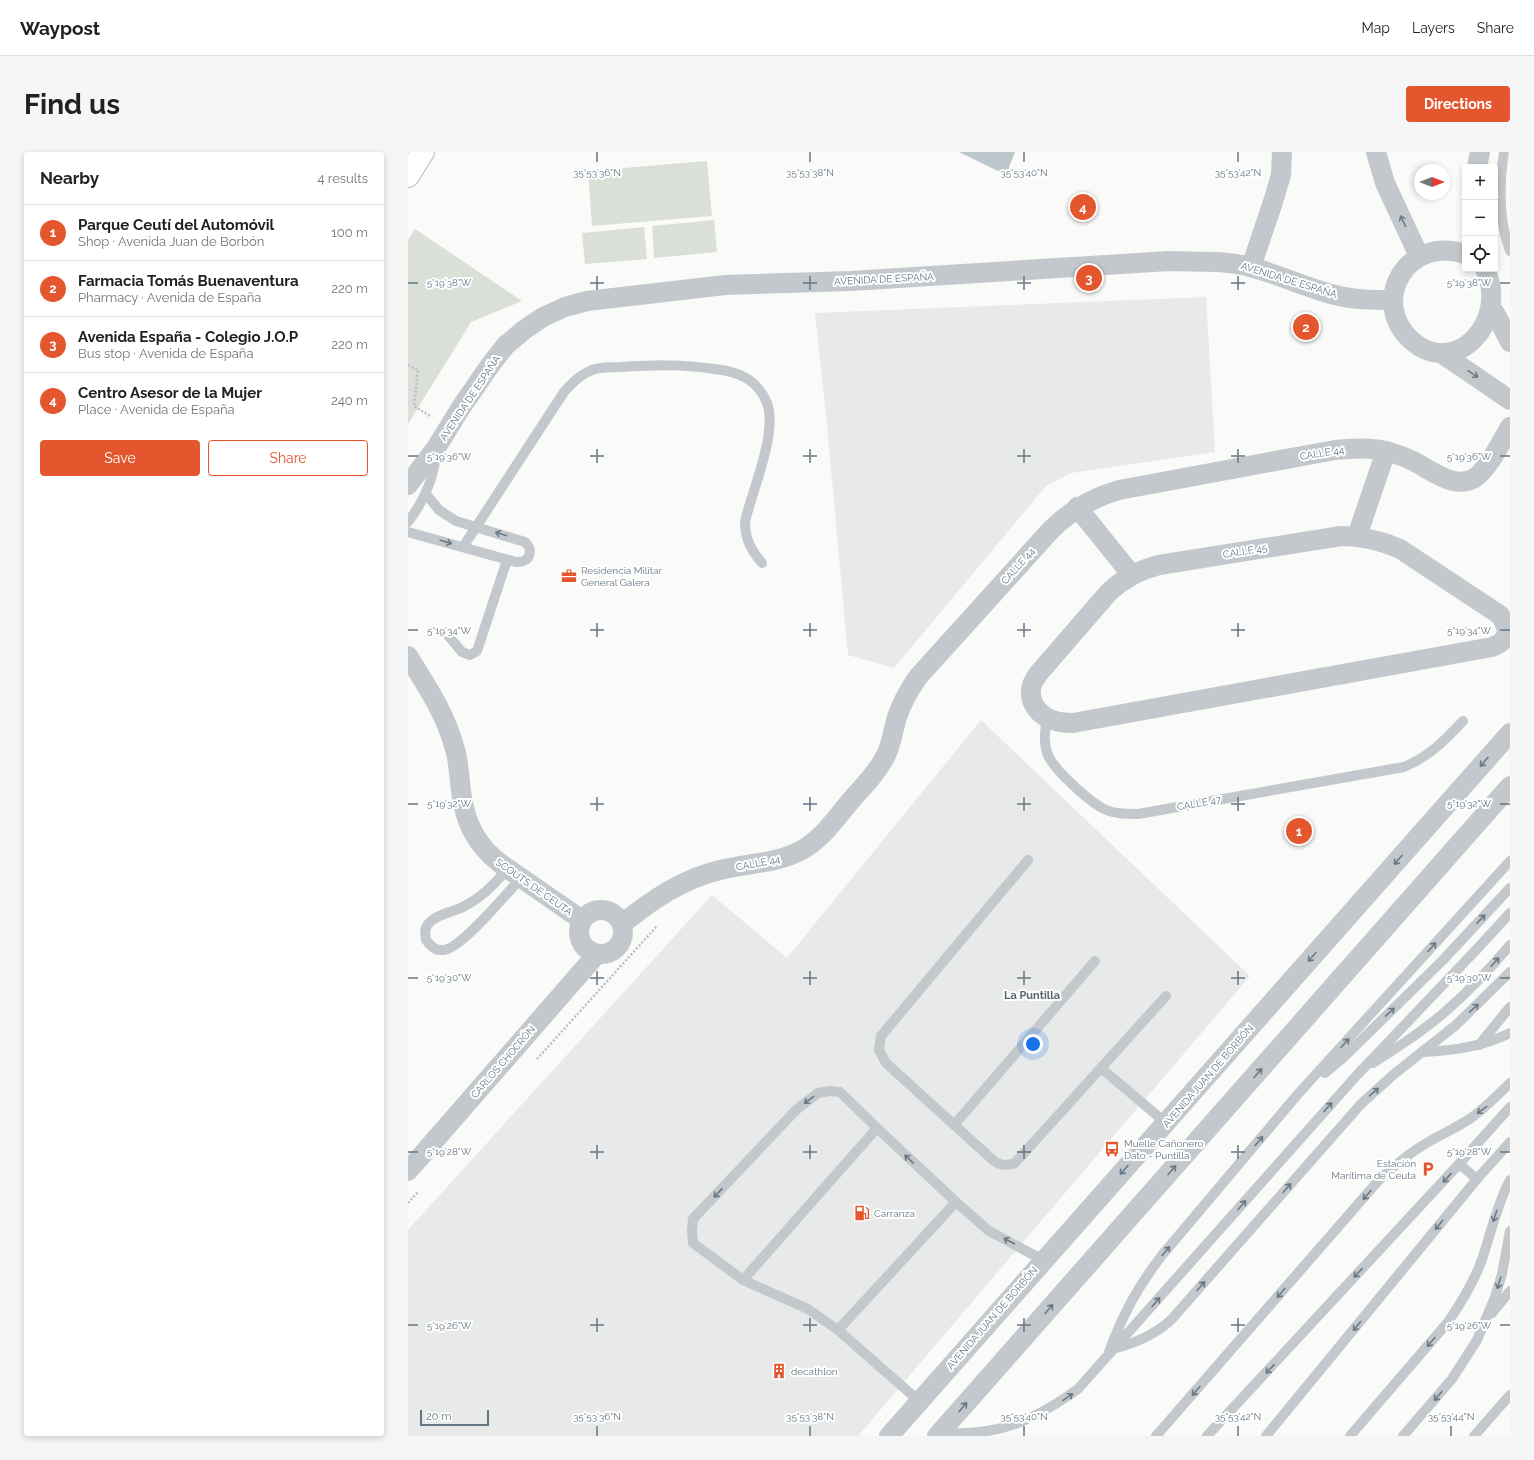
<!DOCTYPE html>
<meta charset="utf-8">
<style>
:root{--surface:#fff;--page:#f6f6f6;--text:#202124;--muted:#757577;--line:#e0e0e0;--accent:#e4572e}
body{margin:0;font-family:Raleway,sans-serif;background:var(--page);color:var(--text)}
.controls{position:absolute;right:12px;top:12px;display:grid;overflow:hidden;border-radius:4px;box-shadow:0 2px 6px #0003}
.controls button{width:36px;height:36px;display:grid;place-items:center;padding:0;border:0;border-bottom:1px solid var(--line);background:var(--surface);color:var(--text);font:20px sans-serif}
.compass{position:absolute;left:1006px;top:12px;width:36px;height:36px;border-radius:50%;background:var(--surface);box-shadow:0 2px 6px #0003;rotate:90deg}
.scale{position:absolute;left:12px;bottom:10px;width:69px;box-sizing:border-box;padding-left:4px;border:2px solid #657683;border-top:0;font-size:11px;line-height:14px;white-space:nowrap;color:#657683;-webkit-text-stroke:3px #fff;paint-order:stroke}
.you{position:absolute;left:625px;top:892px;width:14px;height:14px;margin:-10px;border:3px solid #fff;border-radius:50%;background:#1a73e8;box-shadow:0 0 0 6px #1a73e833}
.badge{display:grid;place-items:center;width:26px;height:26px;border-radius:50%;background:var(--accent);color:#fff;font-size:13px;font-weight:700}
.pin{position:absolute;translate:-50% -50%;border:2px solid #fff;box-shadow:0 1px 4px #0006}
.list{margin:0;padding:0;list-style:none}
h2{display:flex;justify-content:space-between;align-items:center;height:52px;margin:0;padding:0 16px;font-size:17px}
h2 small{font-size:13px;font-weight:400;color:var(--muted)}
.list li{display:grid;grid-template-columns:26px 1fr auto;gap:12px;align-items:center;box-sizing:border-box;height:56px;padding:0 16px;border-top:1px solid var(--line)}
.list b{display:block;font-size:15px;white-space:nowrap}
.list p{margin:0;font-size:13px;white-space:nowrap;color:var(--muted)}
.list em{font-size:13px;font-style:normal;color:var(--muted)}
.actions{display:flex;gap:8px;padding:12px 16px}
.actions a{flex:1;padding:9px 0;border:1px solid var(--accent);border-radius:4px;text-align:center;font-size:14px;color:var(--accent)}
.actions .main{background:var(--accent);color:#fff}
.icon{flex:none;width:22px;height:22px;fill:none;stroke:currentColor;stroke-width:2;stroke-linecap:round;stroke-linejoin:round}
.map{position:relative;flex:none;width:1102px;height:1284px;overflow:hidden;border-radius:4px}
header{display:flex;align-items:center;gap:24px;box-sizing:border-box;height:56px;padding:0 20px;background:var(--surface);border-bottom:1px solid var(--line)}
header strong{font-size:19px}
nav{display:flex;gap:22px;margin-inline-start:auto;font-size:14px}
.intro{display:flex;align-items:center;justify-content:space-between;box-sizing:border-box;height:96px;padding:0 24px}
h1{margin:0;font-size:28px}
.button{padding:10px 18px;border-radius:4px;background:var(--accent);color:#fff;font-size:14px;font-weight:700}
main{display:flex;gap:24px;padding:0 24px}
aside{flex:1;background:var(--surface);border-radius:4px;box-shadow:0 2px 6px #0003}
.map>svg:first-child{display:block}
.built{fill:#e8e9e9}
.green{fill:#dadfd7}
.water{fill:#bbc7cb}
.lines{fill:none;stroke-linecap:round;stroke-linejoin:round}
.highway-casing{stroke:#b4b9bd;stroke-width:24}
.path{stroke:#bbbfc2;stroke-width:2.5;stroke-dasharray:2 2;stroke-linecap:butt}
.lane{stroke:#c3c8cc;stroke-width:10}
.street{stroke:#c3c8cc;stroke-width:20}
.highway{stroke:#fff;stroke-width:22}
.oneway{stroke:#6a7a87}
.ticks{fill:none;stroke:#657683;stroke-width:1.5}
.labels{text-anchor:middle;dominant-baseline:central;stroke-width:4;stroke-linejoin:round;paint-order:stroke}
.street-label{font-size:10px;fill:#657683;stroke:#fff}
.poi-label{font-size:10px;fill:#657683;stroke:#fff;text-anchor:start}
.neighbourhood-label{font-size:11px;font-weight:bold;fill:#57646e;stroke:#fff}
.ticks-label{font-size:10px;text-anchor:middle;fill:#657683;stroke:#fff;stroke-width:4;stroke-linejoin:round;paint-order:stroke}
</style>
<header>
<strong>Waypost</strong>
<nav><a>Map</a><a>Layers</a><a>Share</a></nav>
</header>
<div class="intro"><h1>Find us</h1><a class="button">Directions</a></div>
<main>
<aside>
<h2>Nearby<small>4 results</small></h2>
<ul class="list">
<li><span class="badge">1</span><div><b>Parque Ceutí del Automóvil</b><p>Shop · Avenida Juan de Borbón</p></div><em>100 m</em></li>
<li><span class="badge">2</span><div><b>Farmacia Tomás Buenaventura</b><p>Pharmacy · Avenida de España</p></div><em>220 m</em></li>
<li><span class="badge">3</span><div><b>Avenida España - Colegio J.O.P</b><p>Bus stop · Avenida de España</p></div><em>220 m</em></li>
<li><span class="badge">4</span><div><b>Centro Asesor de la Mujer</b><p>Place · Avenida de España</p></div><em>240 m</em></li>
</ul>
<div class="actions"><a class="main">Save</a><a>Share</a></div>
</aside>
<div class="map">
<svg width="1102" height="1284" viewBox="0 0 1102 1284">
<rect width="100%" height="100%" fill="#fafaf8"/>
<g class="built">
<path d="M 798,145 L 807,300 L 663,321 L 638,334 L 486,516 L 440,503 L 418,263 L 407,161 Z"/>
<path d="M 573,568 L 842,824 L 450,1284 L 0,1284 L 0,1078 L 304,743 L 379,806 Z"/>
</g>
<g class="green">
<path d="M 299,9 L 304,64 L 184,74 L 180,19 Z"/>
<path d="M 306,68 L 309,100 L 246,106 L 244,74 Z"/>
<path d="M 236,75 L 239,107 L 177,112 L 174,81 Z"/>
<path d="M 7,77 L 114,149 L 63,170 L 0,272 L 0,88 Z"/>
</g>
<path class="water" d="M 551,0 L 607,0 L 598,23 Z"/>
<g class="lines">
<g class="highway-casing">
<path id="highway" d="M 0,24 L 15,0"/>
</g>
<g class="path">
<path d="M 0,213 L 10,218 L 6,254 L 22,264"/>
<path d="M 129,907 L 249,774"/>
<path d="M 0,1051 L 11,1039"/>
</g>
<g class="lane">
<path d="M 1096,0 C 1091,33 1090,67 1102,99"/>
<path d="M 0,370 C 16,349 26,328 28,301"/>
<path d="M 0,380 L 108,410 C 122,411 126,398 117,390 L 48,369 L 31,358 L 18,342"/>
<path d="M 55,395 L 156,240 C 165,230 174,221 187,217 C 195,215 203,215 212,215 C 244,213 274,212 306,217 C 317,218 328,220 338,226 C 347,231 355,241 359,251 C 370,281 344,338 337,370 C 337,387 343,398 354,411"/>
<path d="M 38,481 L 54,500 L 62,503 L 69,499 L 99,408"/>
<path d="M 639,567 C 637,579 635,591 640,603 C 646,618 680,648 694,656 C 705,662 718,662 730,662 L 996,615 C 1022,604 1036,589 1055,569"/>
<path d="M 620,708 L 473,884 L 471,898 L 478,911 L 586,1009 C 593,1014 599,1014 607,1011 L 758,844"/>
<path d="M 99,717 C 87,732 73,746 55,755 C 45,760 29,762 21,771 C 16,776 17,782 18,788 C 23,794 27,799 36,798 C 54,796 99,741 113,726"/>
<path d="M 1071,893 L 1102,855"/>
<path d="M 1014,900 C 1045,899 1075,895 1102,881"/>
<path d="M 965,911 C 990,895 1015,879 1038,859 C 1061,839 1082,817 1102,793"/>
<path d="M 693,916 L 758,971"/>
<path d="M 917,921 L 936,905 L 1035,808 L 1102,736"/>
<path d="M 546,973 L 687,809"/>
<path d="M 1051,1012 L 1069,1027"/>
<path d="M 335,1128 L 469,976"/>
<path d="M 1084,1161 L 1102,1139"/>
<path d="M 430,1178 L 548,1050"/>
<path d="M 707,1196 C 729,1191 746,1183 763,1168 L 953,952 L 985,923 L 1048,873 L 1102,820"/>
<path d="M 701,1200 C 715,1162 730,1134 755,1102 L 890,942 L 1102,709"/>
<path d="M 511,1249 L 430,1178 L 400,1157 L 335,1128 L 285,1091 L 284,1079 L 285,1067 L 388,958 L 410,941 L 422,939 L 432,940 L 469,976 L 548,1050 L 581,1079 L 635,1108"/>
<path d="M 532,1282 C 548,1281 564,1282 579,1279 C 613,1274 642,1257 670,1237 L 949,923 L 1069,797 L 1102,761"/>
<path d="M 748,1284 L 971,1028 C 985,1015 1000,1002 1017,992 C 1032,983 1048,976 1063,966 C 1077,956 1089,944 1102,931"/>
<path d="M 799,1284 L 1051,1012 L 1102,955"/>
<path d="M 858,1284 L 1069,1027 L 1102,990"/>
<path d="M 942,1284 L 1040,1170 C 1053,1151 1065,1132 1073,1110 C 1083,1082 1088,1054 1102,1028"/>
<path d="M 995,1284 L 1044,1227 L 1069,1188 L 1087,1145 L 1094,1122 L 1102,1079"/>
<path d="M 1066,1284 L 1102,1243"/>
</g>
<g class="street">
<path d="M 968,0 L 977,31 L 1011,104"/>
<path d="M 1069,15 L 1072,0"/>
<path d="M 1057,102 C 999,83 961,149 1003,188 C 1047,228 1102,169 1077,117"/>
<path d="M 843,115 L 865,50 L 873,23 L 874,0"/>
<path d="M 1087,161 L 1102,190"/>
<path d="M 1033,201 L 1102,248"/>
<path d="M 0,333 L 28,296 L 54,254 L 83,212 L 98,193 L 116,178 L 135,165 L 157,155 L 179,149 L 317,133 L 443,129 L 761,109 C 788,110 817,108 843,115 C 872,123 899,136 927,143 C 946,148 966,148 985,148"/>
<path d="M 669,355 L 723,422"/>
<path d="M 933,384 C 955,384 972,388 992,397 L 1092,463 C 1102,478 1102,488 1084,495 L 665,571 C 648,571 633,567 625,551 C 623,546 622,539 624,533 C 625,529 628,526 630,522 L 701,440 C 716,426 731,418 751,413 Z"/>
<path d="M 949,384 L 978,299"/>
<path d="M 0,504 C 18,533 37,561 46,594 C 51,608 51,624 53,639 C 57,671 68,693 93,712 L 174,768"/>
<circle cx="193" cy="780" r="22"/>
<path d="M 214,772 C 244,748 274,727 312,718 C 339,711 368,712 394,698 C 415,686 430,664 445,646 C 457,633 470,619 478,603 C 484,591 485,578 489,565 C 494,550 501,538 510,525 L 641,380 C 661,359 683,346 711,338 L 927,298 C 944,296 961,295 978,299 C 988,302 998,305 1007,310 C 1024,319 1049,339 1068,325 C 1080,317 1094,289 1102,275"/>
<path d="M 0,1019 L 189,802"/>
<path d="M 481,1284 L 1102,581"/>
<path d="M 529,1284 L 1102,634"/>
</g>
<use href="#highway" class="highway"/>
</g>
<defs><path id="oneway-shaft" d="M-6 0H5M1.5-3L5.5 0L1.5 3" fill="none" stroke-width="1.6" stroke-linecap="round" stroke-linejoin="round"/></defs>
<g class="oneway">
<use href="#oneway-shaft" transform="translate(995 69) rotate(-115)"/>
<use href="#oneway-shaft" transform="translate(1065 222) rotate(34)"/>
<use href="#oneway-shaft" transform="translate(93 382) rotate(-163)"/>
<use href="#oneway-shaft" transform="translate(38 390) rotate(16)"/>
<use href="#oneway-shaft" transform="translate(1076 610) rotate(131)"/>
<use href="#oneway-shaft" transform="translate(990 708) rotate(131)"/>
<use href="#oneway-shaft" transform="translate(1073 767) rotate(-47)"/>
<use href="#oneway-shaft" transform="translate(1024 795) rotate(-48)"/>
<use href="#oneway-shaft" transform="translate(904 805) rotate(131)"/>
<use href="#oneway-shaft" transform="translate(1087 810) rotate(-48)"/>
<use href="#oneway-shaft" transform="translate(1066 856) rotate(-43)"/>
<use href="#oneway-shaft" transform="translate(982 860) rotate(-44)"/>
<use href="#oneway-shaft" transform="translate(937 891) rotate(-48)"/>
<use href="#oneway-shaft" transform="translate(850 921) rotate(-49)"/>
<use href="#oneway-shaft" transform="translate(966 940) rotate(-41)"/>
<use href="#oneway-shaft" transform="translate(401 948) rotate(143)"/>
<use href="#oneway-shaft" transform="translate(920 955) rotate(-49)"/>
<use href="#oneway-shaft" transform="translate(1074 958) rotate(144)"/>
<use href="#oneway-shaft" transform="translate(851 989) rotate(-50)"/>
<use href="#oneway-shaft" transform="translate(501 1007) rotate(-137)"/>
<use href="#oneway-shaft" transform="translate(716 1018) rotate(132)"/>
<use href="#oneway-shaft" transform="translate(764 1018) rotate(-49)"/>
<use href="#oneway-shaft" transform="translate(1039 1026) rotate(133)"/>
<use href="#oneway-shaft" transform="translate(879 1036) rotate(-49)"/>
<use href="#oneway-shaft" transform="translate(310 1041) rotate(133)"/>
<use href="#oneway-shaft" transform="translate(959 1043) rotate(131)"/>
<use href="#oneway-shaft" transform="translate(834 1053) rotate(-49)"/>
<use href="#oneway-shaft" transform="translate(1087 1064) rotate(108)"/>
<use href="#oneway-shaft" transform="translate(1031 1073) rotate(129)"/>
<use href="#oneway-shaft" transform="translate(601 1089) rotate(-152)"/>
<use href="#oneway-shaft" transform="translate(758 1099) rotate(-50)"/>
<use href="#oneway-shaft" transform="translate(950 1121) rotate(133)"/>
<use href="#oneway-shaft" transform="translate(1091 1131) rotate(107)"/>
<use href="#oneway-shaft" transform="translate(793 1134) rotate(-49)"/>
<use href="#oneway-shaft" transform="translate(873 1141) rotate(131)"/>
<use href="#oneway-shaft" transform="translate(748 1150) rotate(-49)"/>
<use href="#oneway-shaft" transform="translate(641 1157) rotate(-49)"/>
<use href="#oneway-shaft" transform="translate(949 1174) rotate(129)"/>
<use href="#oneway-shaft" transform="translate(1023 1190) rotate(131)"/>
<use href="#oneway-shaft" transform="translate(862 1217) rotate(133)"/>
<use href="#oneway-shaft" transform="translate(788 1239) rotate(131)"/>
<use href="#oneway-shaft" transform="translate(1030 1244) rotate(131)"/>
<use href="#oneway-shaft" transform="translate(660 1245) rotate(-35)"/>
<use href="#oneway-shaft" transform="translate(555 1255) rotate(-49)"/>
</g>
<path class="ticks" d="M 189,0 L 189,10M 402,0 L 402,10M 616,0 L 616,10M 830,0 L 830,10M 189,124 L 189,138M 402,124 L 402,138M 616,124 L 616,138M 830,124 L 830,138M 0,131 L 10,131M 182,131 L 196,131M 395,131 L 409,131M 609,131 L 623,131M 823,131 L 837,131M 1092,131 L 1102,131M 189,297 L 189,311M 402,297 L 402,311M 616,297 L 616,311M 830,297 L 830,311M 0,304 L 10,304M 182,304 L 196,304M 395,304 L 409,304M 609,304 L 623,304M 823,304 L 837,304M 1092,304 L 1102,304M 189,471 L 189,485M 402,471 L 402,485M 616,471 L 616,485M 830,471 L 830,485M 0,478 L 10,478M 182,478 L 196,478M 395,478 L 409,478M 609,478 L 623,478M 823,478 L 837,478M 1092,478 L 1102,478M 189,645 L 189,659M 402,645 L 402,659M 616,645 L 616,659M 830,645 L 830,659M 0,652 L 10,652M 182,652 L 196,652M 395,652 L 409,652M 609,652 L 623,652M 823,652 L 837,652M 1092,652 L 1102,652M 189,819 L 189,833M 402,819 L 402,833M 616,819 L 616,833M 830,819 L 830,833M 0,826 L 10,826M 182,826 L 196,826M 395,826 L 409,826M 609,826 L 623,826M 823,826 L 837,826M 1092,826 L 1102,826M 189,993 L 189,1007M 402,993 L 402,1007M 616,993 L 616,1007M 830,993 L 830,1007M 0,1000 L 10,1000M 182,1000 L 196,1000M 395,1000 L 409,1000M 609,1000 L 623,1000M 823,1000 L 837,1000M 1092,1000 L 1102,1000M 189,1166 L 189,1180M 402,1166 L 402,1180M 616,1166 L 616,1180M 830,1166 L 830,1180M 0,1173 L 10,1173M 182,1173 L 196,1173M 395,1173 L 409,1173M 609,1173 L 623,1173M 823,1173 L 837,1173M 1092,1173 L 1102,1173M 189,1274 L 189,1284M 402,1274 L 402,1284M 616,1274 L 616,1284M 830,1274 L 830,1284M 1043,1274 L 1043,1284"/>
<defs>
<g id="office-bare" transform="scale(1.2)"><path d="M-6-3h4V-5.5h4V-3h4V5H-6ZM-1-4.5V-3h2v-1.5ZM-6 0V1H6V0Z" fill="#e4572e" stroke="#fff" stroke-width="2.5" paint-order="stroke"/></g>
<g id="bus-bare" transform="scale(1.2)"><path d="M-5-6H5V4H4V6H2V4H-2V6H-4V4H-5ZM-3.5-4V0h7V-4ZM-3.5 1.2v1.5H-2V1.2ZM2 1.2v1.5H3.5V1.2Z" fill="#e4572e" stroke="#fff" stroke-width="2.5" paint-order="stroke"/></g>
<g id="parking-bare" transform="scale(1.2)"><path d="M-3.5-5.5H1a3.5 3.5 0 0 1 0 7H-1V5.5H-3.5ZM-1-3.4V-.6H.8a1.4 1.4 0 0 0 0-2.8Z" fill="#e4572e" stroke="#fff" stroke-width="2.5" paint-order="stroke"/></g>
<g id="fuel-bare" transform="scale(1.2)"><path d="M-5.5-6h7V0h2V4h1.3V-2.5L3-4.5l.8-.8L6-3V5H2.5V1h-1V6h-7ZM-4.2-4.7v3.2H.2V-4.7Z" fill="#e4572e" stroke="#fff" stroke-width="2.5" paint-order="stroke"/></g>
<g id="building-bare" transform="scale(1.2)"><path d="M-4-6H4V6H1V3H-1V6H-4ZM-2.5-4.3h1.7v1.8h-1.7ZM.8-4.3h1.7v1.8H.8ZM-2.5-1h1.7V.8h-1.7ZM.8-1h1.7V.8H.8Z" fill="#e4572e" stroke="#fff" stroke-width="2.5" paint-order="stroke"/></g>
</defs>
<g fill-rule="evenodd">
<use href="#office-bare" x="161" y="424"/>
<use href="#bus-bare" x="704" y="997"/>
<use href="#parking-bare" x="1020" y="1017"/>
<use href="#fuel-bare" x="454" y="1061"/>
<use href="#building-bare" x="371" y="1219"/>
</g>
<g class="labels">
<g class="street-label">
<text transform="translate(476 127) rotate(-3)">AVENIDA DE ESPAÑA</text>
<text transform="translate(881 128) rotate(17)">AVENIDA DE ESPAÑA</text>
<text transform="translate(62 246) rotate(-56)">AVENIDA DE ESPAÑA</text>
<text transform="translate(914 301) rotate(-9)">CALLE 44</text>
<text transform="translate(837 399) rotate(-9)">CALLE 45</text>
<text transform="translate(610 414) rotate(-48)">CALLE 44</text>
<text transform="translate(791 651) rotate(-10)">CALLE 47</text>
<text transform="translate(350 711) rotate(-11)">CALLE 44</text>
<text transform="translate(126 735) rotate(35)">SCOUTS DE CEUTA</text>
<text transform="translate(95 910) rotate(-49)">CARLOS CHOCRÓN</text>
<text transform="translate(800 924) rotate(-49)">AVENIDA JUAN DE BORBÓN</text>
<text transform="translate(584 1166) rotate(-49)">AVENIDA JUAN DE BORBÓN</text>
</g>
<g class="poi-label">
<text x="173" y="418">Residencia Militar<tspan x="173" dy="12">General Galera</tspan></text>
<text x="716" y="991">Muelle Cañonero<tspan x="716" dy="12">Dato - Puntilla</tspan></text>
<text x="1008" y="1011" text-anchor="end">Estación<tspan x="1008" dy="12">Marítima de Ceuta</tspan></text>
<text x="466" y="1061">Carranza</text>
<text x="383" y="1219">decathlon</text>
</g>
<g class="neighbourhood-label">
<text x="624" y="843">La Puntilla</text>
</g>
</g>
<g class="ticks-label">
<text x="189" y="24">35°53'36"N</text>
<text x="402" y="24">35°53'38"N</text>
<text x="616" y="24">35°53'40"N</text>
<text x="830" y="24">35°53'42"N</text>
<text x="1061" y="134">5°19'38"W</text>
<text x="41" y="134">5°19'38"W</text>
<text x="1061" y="308">5°19'36"W</text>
<text x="41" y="308">5°19'36"W</text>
<text x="1061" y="482">5°19'34"W</text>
<text x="41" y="482">5°19'34"W</text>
<text x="1061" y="655">5°19'32"W</text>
<text x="41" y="655">5°19'32"W</text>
<text x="1061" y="829">5°19'30"W</text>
<text x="41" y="829">5°19'30"W</text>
<text x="1061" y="1003">5°19'28"W</text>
<text x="41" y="1003">5°19'28"W</text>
<text x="41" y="1177">5°19'26"W</text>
<text x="1061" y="1177">5°19'26"W</text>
<text x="189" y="1268">35°53'36"N</text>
<text x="402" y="1268">35°53'38"N</text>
<text x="616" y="1268">35°53'40"N</text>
<text x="830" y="1268">35°53'42"N</text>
<text x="1043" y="1268">35°53'44"N</text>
</g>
</svg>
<div class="controls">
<button>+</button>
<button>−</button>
<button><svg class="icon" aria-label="locate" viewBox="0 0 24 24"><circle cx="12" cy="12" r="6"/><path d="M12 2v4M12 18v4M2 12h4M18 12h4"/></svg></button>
</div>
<svg class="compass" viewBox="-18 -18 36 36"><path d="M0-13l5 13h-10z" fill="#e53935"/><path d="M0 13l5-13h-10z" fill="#757577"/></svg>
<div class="scale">20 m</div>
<div class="you"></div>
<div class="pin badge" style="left:891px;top:679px">1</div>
<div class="pin badge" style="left:898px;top:175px">2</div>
<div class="pin badge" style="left:681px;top:126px">3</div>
<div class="pin badge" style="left:675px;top:55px">4</div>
</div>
</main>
